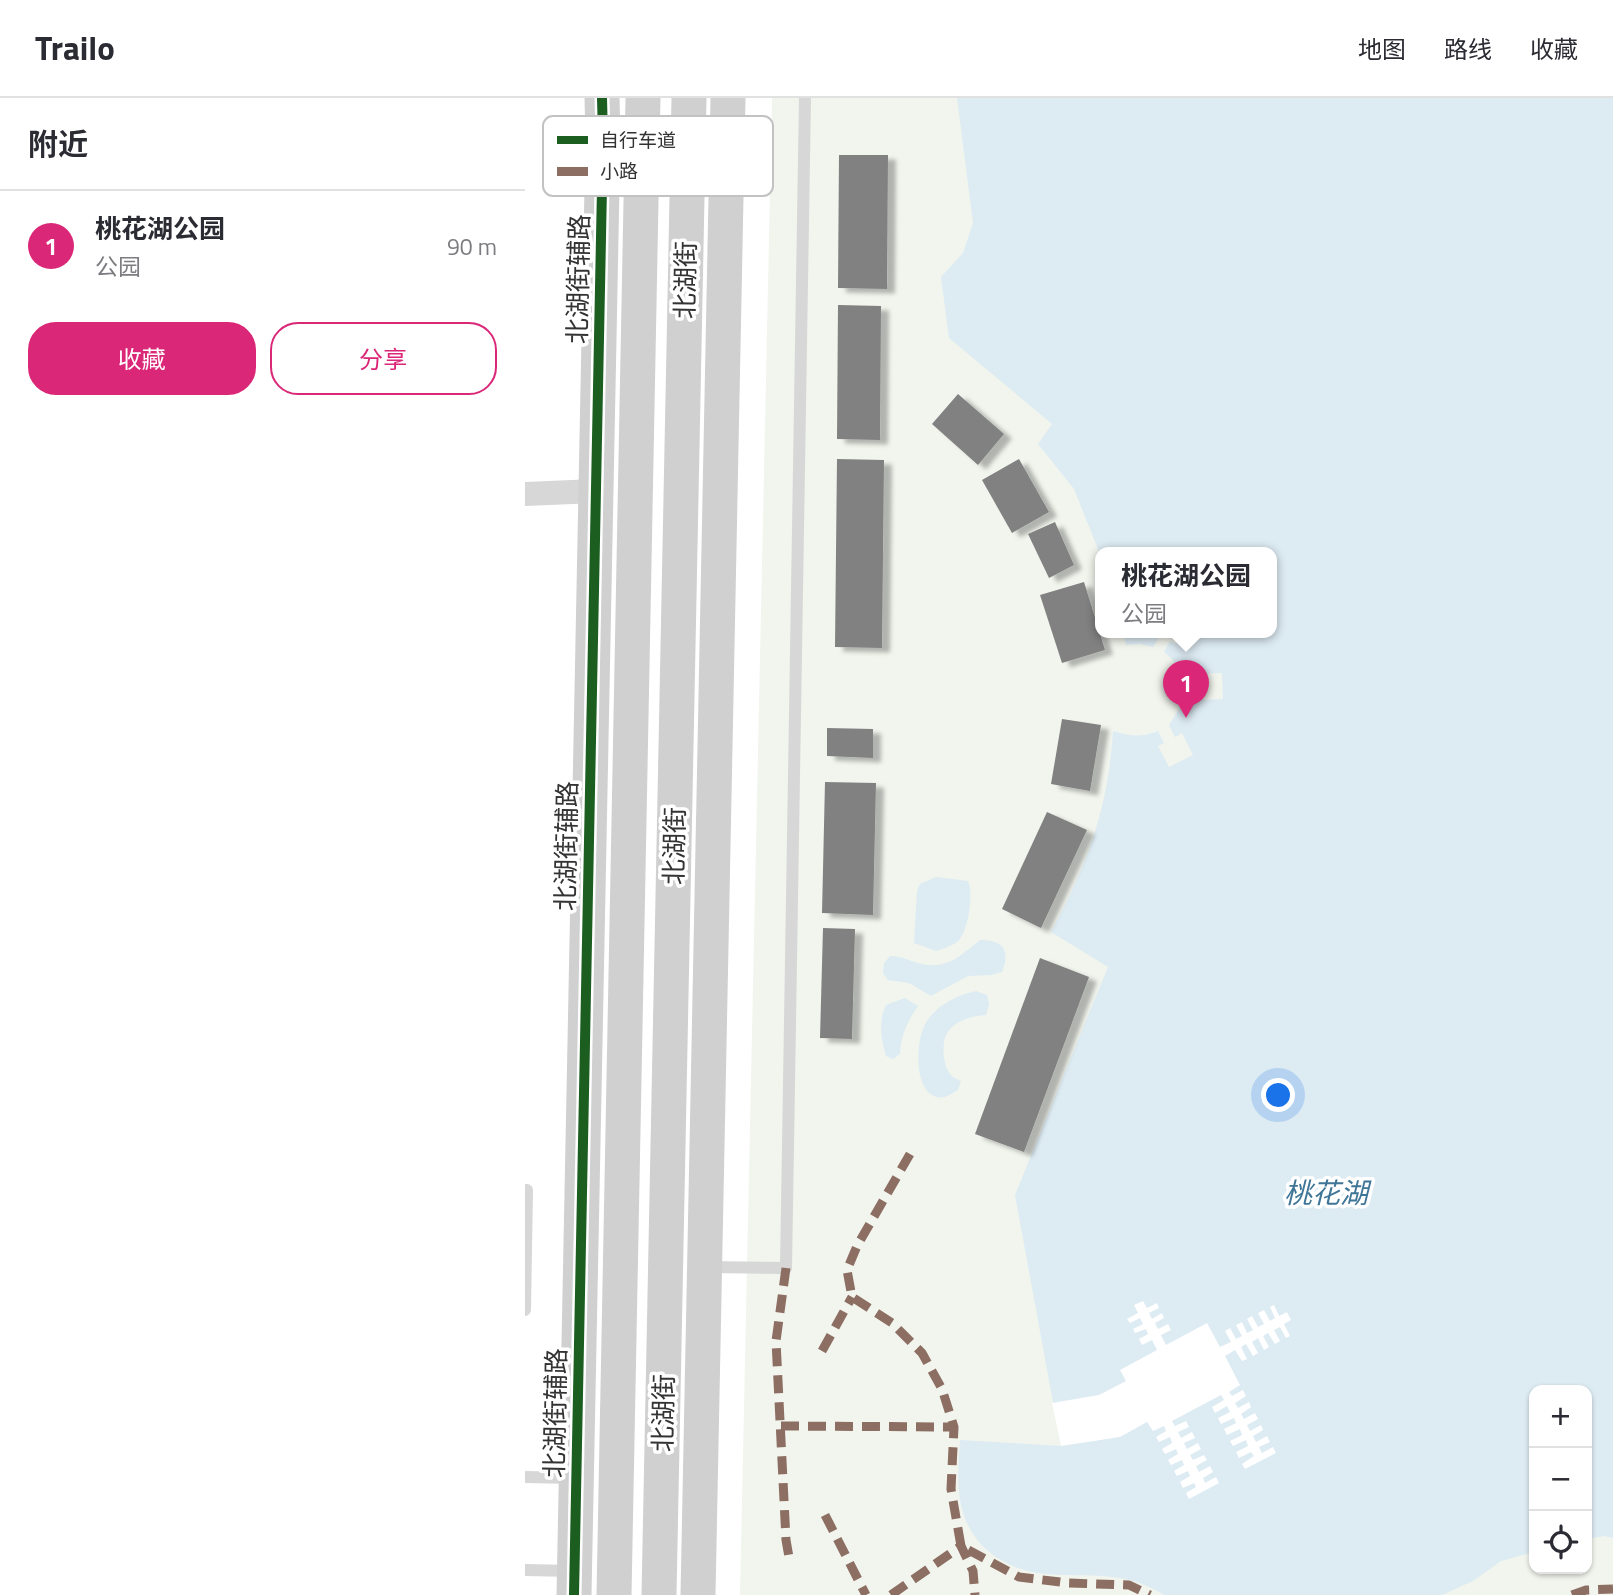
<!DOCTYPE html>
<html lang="zh">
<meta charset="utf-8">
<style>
:root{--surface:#fff;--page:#f2f2f3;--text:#2b2b33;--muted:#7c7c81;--line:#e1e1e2;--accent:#db2777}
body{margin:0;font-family:"Titillium Web","Noto Sans SC",sans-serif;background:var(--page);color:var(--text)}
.controls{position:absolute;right:21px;bottom:21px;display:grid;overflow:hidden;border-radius:14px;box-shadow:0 2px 5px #0004}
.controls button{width:63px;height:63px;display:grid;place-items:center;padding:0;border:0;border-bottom:2px solid var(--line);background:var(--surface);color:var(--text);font:35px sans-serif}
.you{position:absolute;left:754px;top:998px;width:24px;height:24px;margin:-18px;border:5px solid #fff;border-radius:50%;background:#1a73e8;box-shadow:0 0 0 10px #1a73e833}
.badge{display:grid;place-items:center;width:46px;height:46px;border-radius:50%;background:var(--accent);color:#fff;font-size:23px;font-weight:700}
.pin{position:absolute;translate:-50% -58px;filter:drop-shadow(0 2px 4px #0008)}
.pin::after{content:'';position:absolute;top:37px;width:24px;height:21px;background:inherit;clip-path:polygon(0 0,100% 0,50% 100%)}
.popup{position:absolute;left:570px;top:449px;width:182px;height:91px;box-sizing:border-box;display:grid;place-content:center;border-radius:14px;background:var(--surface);filter:drop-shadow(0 2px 5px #0005);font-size:23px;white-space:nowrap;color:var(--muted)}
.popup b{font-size:26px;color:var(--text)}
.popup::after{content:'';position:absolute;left:50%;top:100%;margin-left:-14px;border:14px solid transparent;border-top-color:var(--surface)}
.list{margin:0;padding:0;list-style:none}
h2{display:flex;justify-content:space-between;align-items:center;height:91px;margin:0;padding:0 28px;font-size:30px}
h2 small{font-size:23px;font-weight:400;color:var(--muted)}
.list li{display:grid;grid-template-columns:46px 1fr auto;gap:21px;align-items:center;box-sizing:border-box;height:112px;padding:0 28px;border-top:2px solid var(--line)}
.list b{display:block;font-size:26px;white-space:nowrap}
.list p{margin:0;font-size:23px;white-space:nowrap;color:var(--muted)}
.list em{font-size:23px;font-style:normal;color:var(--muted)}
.actions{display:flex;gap:14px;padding:21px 28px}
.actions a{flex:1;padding:16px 0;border:2px solid var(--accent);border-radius:28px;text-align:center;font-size:24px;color:var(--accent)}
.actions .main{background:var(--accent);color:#fff}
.icon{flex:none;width:38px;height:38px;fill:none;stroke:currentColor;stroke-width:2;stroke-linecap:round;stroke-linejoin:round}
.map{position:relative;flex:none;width:1088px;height:1497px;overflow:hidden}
header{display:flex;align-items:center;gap:42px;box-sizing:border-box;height:98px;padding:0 35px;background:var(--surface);border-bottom:2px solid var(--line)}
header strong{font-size:33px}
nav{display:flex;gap:38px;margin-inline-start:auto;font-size:24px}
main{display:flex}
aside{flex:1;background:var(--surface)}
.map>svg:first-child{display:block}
.green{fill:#f1f5ed;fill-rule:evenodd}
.water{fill:#ddebf3}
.pier{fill:#fff}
.building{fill:#818181;filter:url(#shadow)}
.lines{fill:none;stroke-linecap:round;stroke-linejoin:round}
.lane{stroke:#d7d7d7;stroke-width:12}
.street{stroke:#d7d7d7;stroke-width:24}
.secondary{stroke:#d0d0d0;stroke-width:35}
.quiet{stroke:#8d6e63;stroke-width:9;stroke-dasharray:18 9;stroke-linecap:butt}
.cycleway-casing{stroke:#fff;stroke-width:15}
.cycleway{stroke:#1b5e20;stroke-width:10}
.labels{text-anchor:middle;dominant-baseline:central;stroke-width:7;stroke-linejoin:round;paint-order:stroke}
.street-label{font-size:26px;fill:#333;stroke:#fff}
.water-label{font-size:28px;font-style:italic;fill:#3f7597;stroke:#fff}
.key{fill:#fff;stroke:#c2c2c2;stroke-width:2}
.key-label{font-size:19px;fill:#333}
</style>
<header>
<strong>Trailo</strong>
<nav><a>地图</a><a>路线</a><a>收藏</a></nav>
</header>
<main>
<aside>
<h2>附近<small></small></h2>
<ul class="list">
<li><span class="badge">1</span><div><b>桃花湖公园</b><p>公园</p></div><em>90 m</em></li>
</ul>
<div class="actions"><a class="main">收藏</a><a>分享</a></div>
</aside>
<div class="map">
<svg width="1088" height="1497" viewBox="0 0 1088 1497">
<defs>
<filter id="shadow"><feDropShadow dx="8" dy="4.5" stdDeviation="2" flood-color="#0004"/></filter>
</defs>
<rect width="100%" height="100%" fill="#fff"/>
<path class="green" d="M 247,0 L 1088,0 L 1088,1497 L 215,1497 ZM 575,454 L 747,454 L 747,534 L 575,534 ZM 1009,1292 L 1062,1292 L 1062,1471 L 1009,1471 Z"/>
<g class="water">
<path d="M 432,0 L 1088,0 L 1088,1440 L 1080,1438 L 1062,1441 L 1062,1292 L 1009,1292 L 1009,1454 L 976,1463 L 948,1483 L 917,1497 L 639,1497 C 597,1471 566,1480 520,1476 C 481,1472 447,1450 437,1411 C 431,1389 434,1364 435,1342 L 536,1348 L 490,1097 L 583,869 L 526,834 C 563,766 583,710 588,633 C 605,638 616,640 633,633 L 639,645 L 633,648 L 644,669 L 668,657 L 657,635 L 650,639 L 644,627 L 656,608 L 659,596 L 674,595 L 675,602 L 698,601 L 697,575 L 673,576 L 673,583 L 658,584 L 648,562 L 639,554 L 645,543 L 651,546 L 657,534 L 747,534 L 747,454 L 575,454 L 575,456 L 549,391 L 513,346 L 527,326 L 424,240 L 416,179 L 438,155 L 448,125 Z"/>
<path d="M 598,534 L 629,534 L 635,538 L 628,549 L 615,546 L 601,547 Z"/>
<path d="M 411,779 L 443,783 C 449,795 443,836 432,844 C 427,848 417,851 411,853 L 389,845 L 392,793 L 395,786 Z"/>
<path d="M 455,842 C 478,842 486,852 477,874 L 466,877 L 443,878 L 406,898 L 384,885 L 363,882 L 358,875 L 359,865 L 365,858 C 377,858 382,862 393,865 C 421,873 435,858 455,842 Z"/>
<path d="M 451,893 L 462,897 L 464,906 L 461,917 C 446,918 431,922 422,935 C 416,945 418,969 426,977 C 427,979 434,982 436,983 L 433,992 C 426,996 420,1001 412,999 C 387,993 390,936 404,920 C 416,905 433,897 451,893 Z"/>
<path d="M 380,900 L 393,908 C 382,924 376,937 375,956 L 368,961 L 361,958 C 356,941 353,924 361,907 Z"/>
</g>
<path class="pier" d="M 618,1203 L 622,1210 L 632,1205 L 634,1210 L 624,1215 L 627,1221 L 637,1215 L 639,1220 L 630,1225 L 633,1231 L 643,1226 L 646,1232 L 636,1237 L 641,1247 L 682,1225 L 695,1249 L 706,1244 L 700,1233 L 705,1230 L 711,1241 L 717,1238 L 711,1227 L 717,1224 L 722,1235 L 728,1232 L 722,1221 L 727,1218 L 733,1229 L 739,1226 L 733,1215 L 739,1212 L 745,1223 L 750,1220 L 745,1209 L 749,1207 L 754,1218 L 762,1214 L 766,1222 L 759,1226 L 765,1238 L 761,1240 L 755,1229 L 749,1232 L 755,1243 L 750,1246 L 743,1235 L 738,1238 L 744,1249 L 739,1252 L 733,1240 L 727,1244 L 733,1255 L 728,1258 L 721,1246 L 716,1249 L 722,1261 L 717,1263 L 710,1252 L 700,1258 L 715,1287 L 704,1294 L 707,1298 L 718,1292 L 721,1298 L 710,1305 L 713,1310 L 724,1304 L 726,1309 L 716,1316 L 719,1321 L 730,1315 L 733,1321 L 722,1327 L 725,1333 L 736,1327 L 738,1332 L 728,1338 L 731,1344 L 742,1338 L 745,1344 L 734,1349 L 737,1355 L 748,1349 L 751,1355 L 720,1371 L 717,1366 L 729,1358 L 726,1354 L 714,1360 L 711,1354 L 723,1348 L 721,1342 L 708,1348 L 705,1343 L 717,1337 L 715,1331 L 702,1337 L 699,1331 L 711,1325 L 709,1320 L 696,1326 L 693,1320 L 705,1314 L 702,1308 L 690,1315 L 687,1309 L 699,1302 L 696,1297 L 647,1323 L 650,1328 L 661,1323 L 664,1329 L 653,1334 L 656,1340 L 667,1334 L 670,1340 L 659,1345 L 662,1351 L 673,1345 L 676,1351 L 665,1357 L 668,1362 L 679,1357 L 682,1362 L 671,1368 L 674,1374 L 685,1368 L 688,1374 L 678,1380 L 680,1385 L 691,1379 L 694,1385 L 664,1401 L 661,1395 L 671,1389 L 669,1385 L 658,1390 L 655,1384 L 665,1378 L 663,1373 L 652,1378 L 649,1373 L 659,1367 L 657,1362 L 646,1367 L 643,1362 L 653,1356 L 651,1351 L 640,1356 L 637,1351 L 647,1345 L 645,1339 L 634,1344 L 631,1339 L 641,1333 L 639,1328 L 628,1333 L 622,1324 L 595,1339 L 536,1348 L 527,1305 L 574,1297 L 601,1283 L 595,1272 L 632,1252 L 627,1242 L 617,1247 L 614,1241 L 623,1236 L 621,1231 L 610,1235 L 608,1231 L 618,1226 L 615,1220 L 605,1225 L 602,1221 L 613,1215 L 609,1207 Z"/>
<g class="building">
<path d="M 314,57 L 363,57 L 362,191 L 313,190 Z"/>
<path d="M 313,207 L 356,208 L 355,342 L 312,341 Z"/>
<path d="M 433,296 L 479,336 L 453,367 L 407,326 Z"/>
<path d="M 312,361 L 359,362 L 357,550 L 310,549 Z"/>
<path d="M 494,361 L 524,414 L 487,435 L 457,382 Z"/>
<path d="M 530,424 L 549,467 L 524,480 L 503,436 Z"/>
<path d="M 559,484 L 580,552 L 537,565 L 515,497 Z"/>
<path d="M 537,621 L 576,627 L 565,693 L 526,686 Z"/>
<path d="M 302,630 L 348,631 L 348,660 L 302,658 Z"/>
<path d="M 300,684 L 351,685 L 348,817 L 297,815 Z"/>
<path d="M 522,714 L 562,732 L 516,830 L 477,811 Z"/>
<path d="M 298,830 L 330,831 L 327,941 L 295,940 Z"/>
<path d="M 515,860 L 564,879 L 499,1054 L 450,1036 Z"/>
</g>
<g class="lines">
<g class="lane">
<path d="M 0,1092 L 2,1092 L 0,1212"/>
<path d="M 180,1169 L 261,1170 L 280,0"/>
<path d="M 0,1379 L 48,1380"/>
<path d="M 0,1472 L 49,1473"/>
</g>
<path class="street" d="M 0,396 L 71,393"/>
<g class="secondary">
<path d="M 49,1497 L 78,39 L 77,0"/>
<path d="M 89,1497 L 118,0"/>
<path d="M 134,1497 L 164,0"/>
<path d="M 173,1497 L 203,0"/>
</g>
<g class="quiet">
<path d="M 385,1056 L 332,1148 L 322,1172 L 327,1199 L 367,1225 L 397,1255 L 417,1291 L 429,1329 L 426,1391 L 436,1448 L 494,1479 L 543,1485 L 604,1487 L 625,1497"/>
<path d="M 261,1170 L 251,1243 L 261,1442 L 265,1465"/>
<path d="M 297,1253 L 327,1199"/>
<path d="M 256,1328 L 429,1329"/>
<path d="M 300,1417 L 341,1497"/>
<path d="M 366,1497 L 436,1448 L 448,1473 L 450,1497"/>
<path d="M 1047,1497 L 1061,1492 L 1088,1491"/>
</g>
<g class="cycleway-casing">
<path id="cycleway" d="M 49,1497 L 78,39 L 77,0"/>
</g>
<use href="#cycleway" class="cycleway"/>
</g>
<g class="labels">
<g class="street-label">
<text transform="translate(53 181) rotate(-89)">北湖街辅路</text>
<text transform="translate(160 182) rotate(-89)">北湖街</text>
<text transform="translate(41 748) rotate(-89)">北湖街辅路</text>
<text transform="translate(149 748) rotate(-89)">北湖街</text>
<text transform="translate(30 1315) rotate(-89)">北湖街辅路</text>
<text transform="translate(138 1315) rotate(-89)">北湖街</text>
</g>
<g class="water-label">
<text x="801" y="1094">桃花湖</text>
</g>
</g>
<rect x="18" y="18" width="230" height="80" rx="10" class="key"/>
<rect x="32" y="38" width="31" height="8" fill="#1b5e20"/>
<rect x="32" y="69" width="31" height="9" fill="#8d6e63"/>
<g class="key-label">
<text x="75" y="49">自行车道</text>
<text x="75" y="80">小路</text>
</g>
</svg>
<div class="controls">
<button>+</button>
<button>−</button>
<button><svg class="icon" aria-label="locate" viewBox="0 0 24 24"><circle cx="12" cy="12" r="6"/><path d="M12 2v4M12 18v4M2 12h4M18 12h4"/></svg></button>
</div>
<div class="you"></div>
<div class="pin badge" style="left:661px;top:620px">1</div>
<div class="popup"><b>桃花湖公园</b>公园</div>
</div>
</main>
